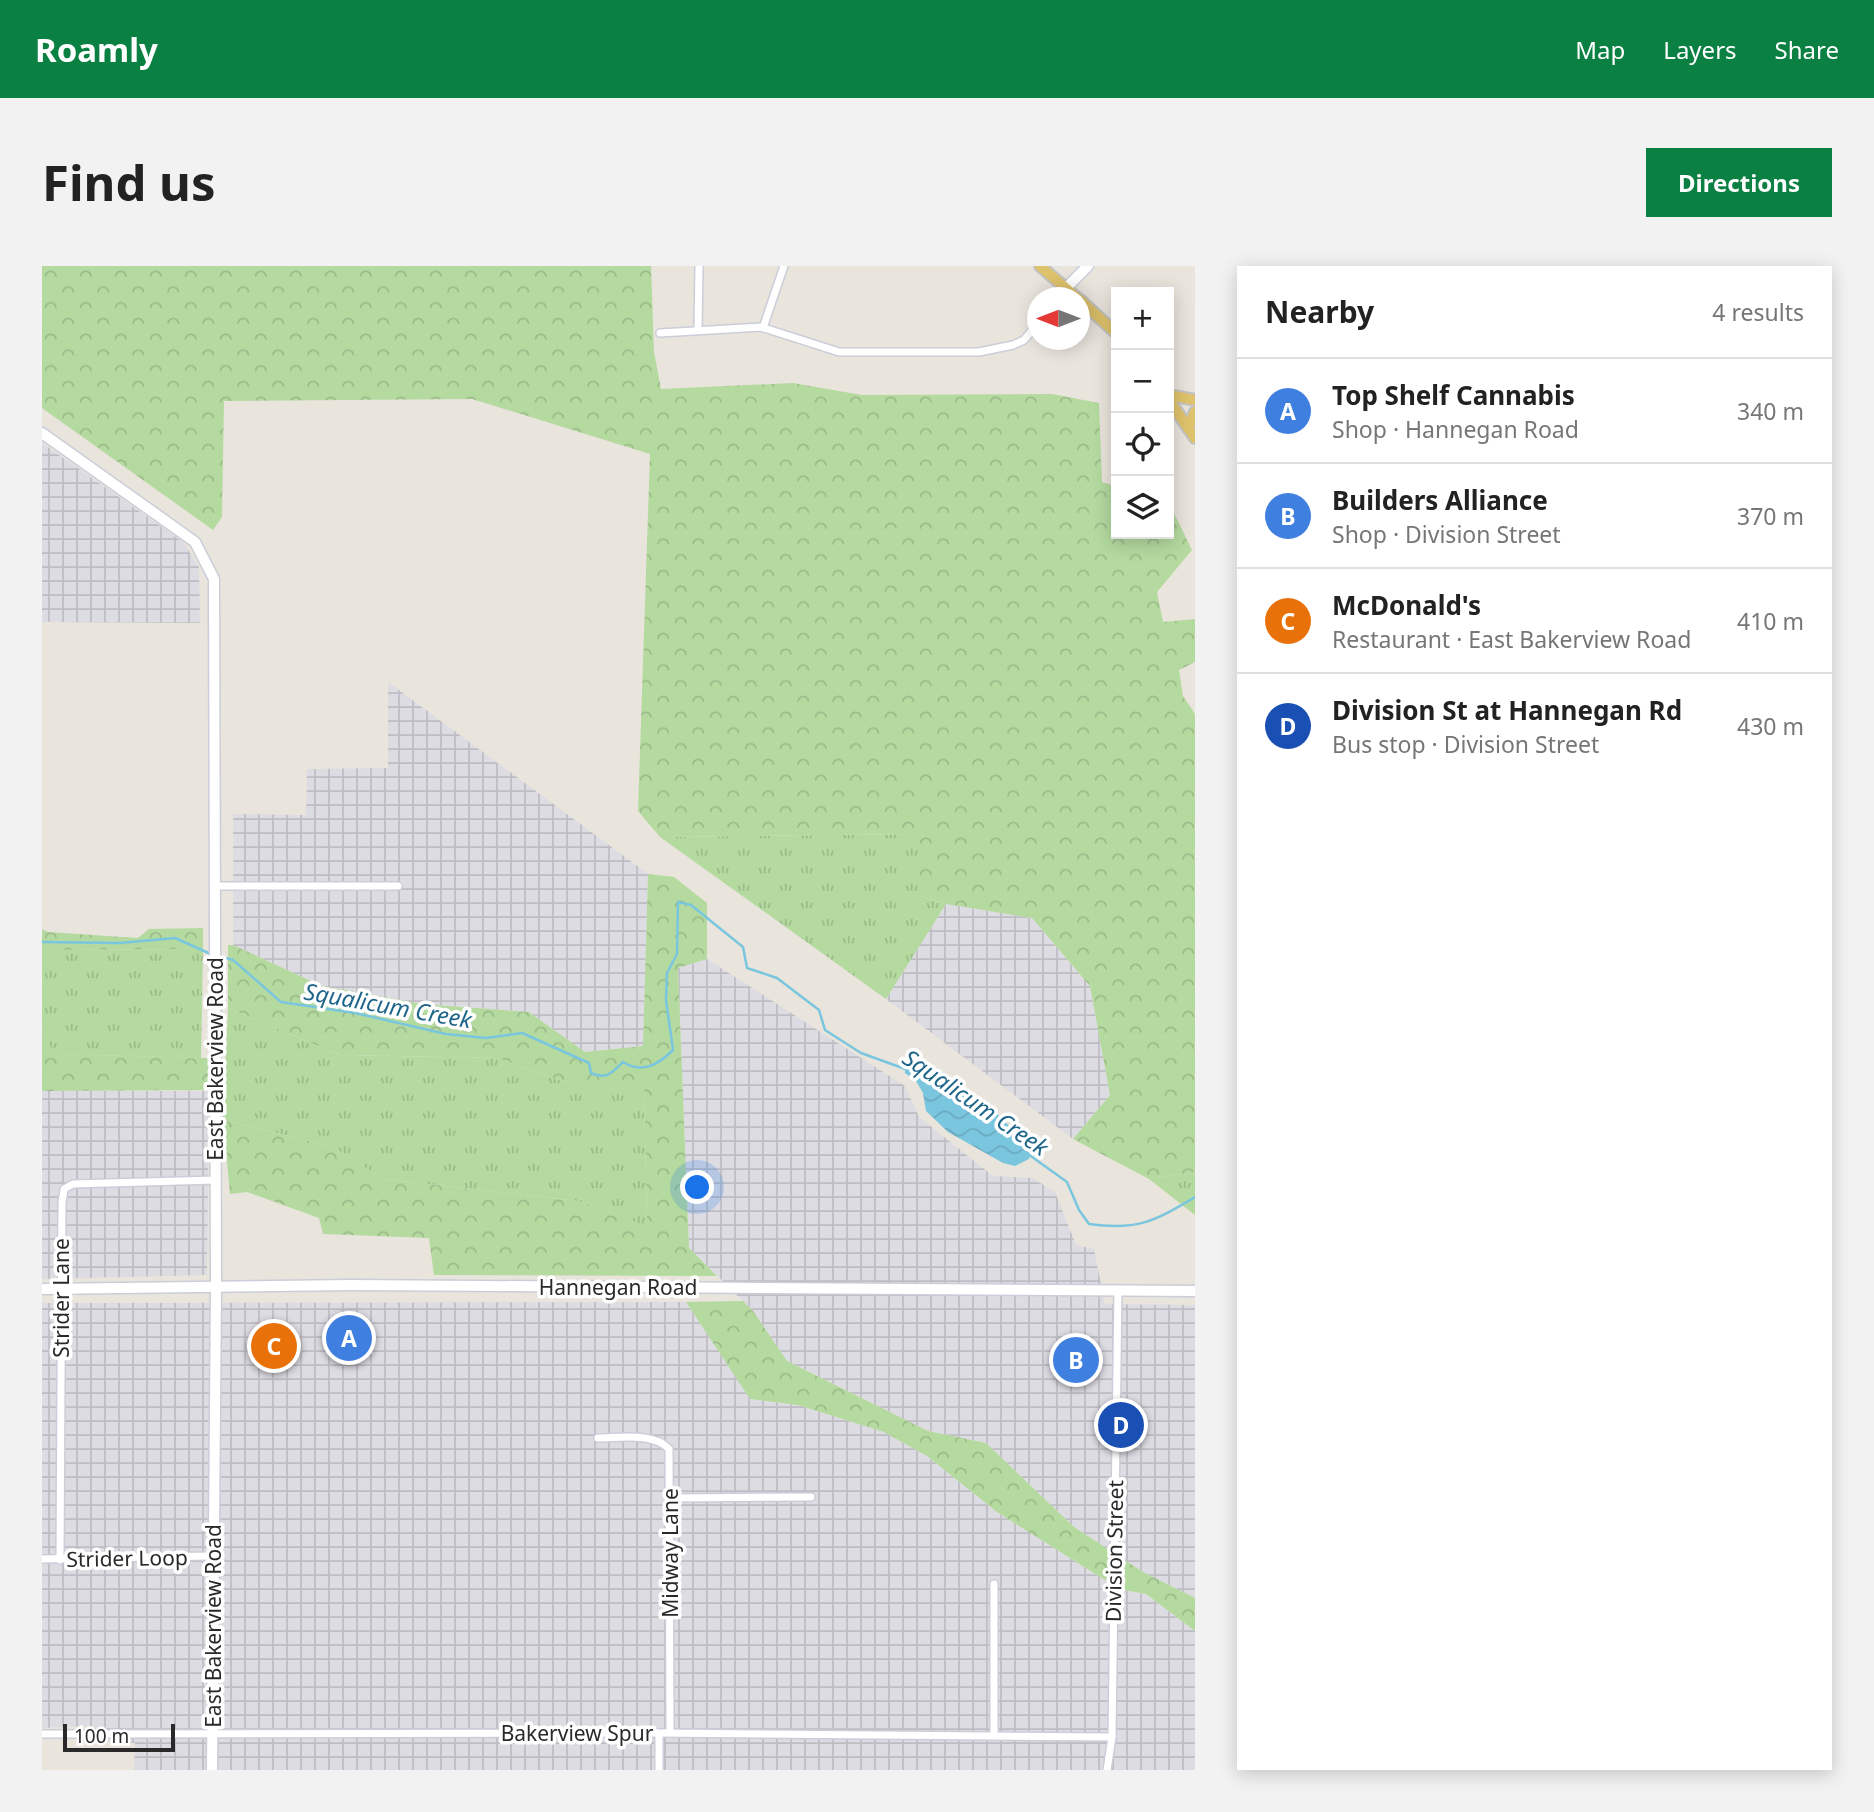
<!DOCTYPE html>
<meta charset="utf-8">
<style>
:root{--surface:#fff;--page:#f2f2f2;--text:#222;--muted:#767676;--line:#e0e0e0;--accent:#0b8043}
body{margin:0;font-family:"Noto Sans",sans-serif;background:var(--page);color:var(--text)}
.controls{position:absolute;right:21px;top:21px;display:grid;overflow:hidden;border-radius:0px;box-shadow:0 4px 18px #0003}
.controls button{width:63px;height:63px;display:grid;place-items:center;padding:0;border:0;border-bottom:2px solid var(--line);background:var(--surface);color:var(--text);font:35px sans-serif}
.compass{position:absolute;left:985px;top:21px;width:63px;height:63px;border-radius:50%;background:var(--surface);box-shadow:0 4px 18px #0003;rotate:270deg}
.scale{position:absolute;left:21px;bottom:18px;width:112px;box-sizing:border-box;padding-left:7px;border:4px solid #292929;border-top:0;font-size:19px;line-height:24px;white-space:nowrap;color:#292929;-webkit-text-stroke:5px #fff;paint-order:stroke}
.you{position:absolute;left:656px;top:922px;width:24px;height:24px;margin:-18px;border:5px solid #fff;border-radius:50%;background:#1a73e8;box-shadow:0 0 0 10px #1a73e833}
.badge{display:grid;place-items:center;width:46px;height:46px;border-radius:50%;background:var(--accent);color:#fff;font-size:23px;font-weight:700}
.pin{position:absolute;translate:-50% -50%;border:4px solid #fff;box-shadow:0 2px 7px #0006}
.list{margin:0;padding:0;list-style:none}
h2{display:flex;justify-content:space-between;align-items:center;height:91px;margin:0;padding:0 28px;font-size:30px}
h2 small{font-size:23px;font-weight:400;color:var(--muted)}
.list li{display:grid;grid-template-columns:46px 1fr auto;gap:21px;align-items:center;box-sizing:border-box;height:105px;padding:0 28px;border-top:2px solid var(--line)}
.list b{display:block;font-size:26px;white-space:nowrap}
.list p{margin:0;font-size:23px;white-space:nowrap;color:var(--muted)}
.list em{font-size:23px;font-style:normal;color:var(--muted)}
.icon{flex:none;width:38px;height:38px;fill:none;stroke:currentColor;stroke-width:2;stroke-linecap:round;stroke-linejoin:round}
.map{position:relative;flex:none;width:1153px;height:1504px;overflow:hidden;border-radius:0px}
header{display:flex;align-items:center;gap:42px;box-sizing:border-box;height:98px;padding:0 35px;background:var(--accent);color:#fff}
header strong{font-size:33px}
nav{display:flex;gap:38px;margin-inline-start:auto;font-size:24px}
.intro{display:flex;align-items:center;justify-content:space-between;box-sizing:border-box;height:168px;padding:0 42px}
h1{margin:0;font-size:49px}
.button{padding:18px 32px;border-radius:0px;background:var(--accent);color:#fff;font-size:24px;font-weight:700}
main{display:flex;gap:42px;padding:0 42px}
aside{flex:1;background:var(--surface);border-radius:0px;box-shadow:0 4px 18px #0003}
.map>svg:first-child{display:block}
.industrial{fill:url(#industrial-grid)}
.grass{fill:url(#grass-tufts)}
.forest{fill:url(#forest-crowns)}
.water{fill:url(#water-waves)}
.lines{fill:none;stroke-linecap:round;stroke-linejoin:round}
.stream{stroke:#7bc6df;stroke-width:2.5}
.street-casing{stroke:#cbced9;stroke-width:10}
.secondary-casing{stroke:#cbced9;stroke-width:13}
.primary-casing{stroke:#c3c3c3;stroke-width:14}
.street{stroke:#fff;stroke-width:7}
.secondary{stroke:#fff;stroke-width:10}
.primary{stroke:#dfc36c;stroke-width:10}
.labels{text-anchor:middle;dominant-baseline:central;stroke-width:7;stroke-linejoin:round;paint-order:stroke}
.street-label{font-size:21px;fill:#292929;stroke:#fff}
.water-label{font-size:23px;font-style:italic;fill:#1d6589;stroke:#fff}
</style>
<header>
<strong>Roamly</strong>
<nav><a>Map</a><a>Layers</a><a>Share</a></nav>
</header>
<div class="intro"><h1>Find us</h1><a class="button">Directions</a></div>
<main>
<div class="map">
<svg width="1153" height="1504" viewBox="0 0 1153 1504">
<defs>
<pattern id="industrial-grid" width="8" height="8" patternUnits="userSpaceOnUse" patternTransform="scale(1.75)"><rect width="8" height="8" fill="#dedce3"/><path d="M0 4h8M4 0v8" fill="none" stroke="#bebdc3"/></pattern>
<pattern id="grass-tufts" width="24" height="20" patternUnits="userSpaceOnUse" patternTransform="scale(1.75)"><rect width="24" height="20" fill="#b4da9f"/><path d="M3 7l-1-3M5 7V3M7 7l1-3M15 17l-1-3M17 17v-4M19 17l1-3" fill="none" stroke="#9bbb89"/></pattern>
<pattern id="forest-crowns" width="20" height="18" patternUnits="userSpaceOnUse" patternTransform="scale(1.75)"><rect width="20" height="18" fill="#b4da9f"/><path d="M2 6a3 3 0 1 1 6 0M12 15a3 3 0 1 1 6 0" fill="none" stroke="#9bbb89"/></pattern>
<pattern id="water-waves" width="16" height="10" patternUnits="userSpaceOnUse" patternTransform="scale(1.75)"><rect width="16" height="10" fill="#7bc6df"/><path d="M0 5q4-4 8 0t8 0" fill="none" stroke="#6aaabf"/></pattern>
</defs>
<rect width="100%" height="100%" fill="#e9e4dc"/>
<g class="industrial">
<path d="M 0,177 L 141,276 L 157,301 L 158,357 L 0,356 Z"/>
<path d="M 346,416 L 606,608 L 601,780 L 543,786 L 487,746 L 380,738 L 280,720 L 191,679 L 191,548 L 264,549 L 265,503 L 346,502 Z"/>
<path d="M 904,638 L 990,652 L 1048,720 L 1068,829 L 1031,873 L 844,733 Z"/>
<path d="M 665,693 L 863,820 L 877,851 L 951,910 L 990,912 L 1013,926 L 1034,979 L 1052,983 L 1063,1038 L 1153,1039 L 1153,1332 L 1101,1306 L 1032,1261 L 944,1177 L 886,1165 L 745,1095 L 711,1045 L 647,982 L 636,702 Z"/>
<path d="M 0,825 L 167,825 L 165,1009 L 0,1013 Z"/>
<path d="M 644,1036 L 708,1133 L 756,1139 L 842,1166 L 885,1190 L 955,1246 L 1058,1311 L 1082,1324 L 1104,1328 L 1153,1365 L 1153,1504 L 92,1504 L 93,1477 L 53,1475 L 52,1460 L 0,1462 L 0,1037 Z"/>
</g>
<g class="grass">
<path d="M 877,568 L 877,630 L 904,638 L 844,733 L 618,571 Z"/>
<path d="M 161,683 L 159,792 L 11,788 L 0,764 L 0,684 Z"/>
<path d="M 186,742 L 298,789 L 456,792 L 531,819 L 602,820 L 605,961 L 536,935 L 341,913 L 291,881 L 181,854 Z"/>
<path d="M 1153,906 L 1153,949 L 1107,913 Z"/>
</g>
<g class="forest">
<path d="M 0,0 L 609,0 L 612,86 L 619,123 L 751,117 L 820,129 L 1010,128 L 1057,137 L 1060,216 L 1074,220 L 1074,268 L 1127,268 L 1127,237 L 1150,284 L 1115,326 L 1121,356 L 1153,353 L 1153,396 L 1137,404 L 1141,430 L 1153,448 L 1153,906 L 1107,913 L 1031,873 L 1068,829 L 1048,720 L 990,652 L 904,638 L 877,630 L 876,568 L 618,571 L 596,545 L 608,188 L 430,133 L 182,135 L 180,251 L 171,264 L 0,142 Z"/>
<path d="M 606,608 L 632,611 L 665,637 L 665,693 L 636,702 L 647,982 L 675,1010 L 392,1009 L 387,972 L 281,968 L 277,952 L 205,926 L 188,928 L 181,854 L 291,881 L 341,913 L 536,935 L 605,960 L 602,821 L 531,819 L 456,792 L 298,789 L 186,742 L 186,679 L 191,679 L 280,720 L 380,738 L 487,746 L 543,786 L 601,780 Z"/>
<path d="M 161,662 L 161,683 L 0,684 L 0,663 L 6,666 L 96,672 L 107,663 Z"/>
<path d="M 0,764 L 12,788 L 167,792 L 167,824 L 0,825 Z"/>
<path d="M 701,1035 L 711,1045 L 745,1095 L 886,1165 L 944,1177 L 1032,1261 L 1101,1306 L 1153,1332 L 1153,1365 L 1104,1328 L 1082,1324 L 1058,1311 L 955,1246 L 885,1190 L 842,1166 L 756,1139 L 708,1133 L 644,1036 Z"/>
</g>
<path class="water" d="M 867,798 L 956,849 L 990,882 L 987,893 L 973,900 L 961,897 L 906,866 L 884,845 L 881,827 L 874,815 L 863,807 L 863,802 Z"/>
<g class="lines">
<g class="stream">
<path d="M 0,676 L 78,677 L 133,672 L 171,689"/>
<path d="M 177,690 L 191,694 L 239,736 L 313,747 L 404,768 L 444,772 L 480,767 L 547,797 L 549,807 C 564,814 570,807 581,796 C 600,808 616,799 631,784 L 624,734 L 625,707 L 635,688 L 636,636 L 649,639 L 701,681 L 705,702 L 735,712 L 777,744 L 783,764 L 797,773 L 819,787 L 866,804"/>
<path d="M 986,888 L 1025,916 L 1037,944 L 1047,958 C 1095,965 1113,955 1153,931"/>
</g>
<g class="street-casing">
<g id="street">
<path d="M 1017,32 L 1024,22"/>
<path d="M 721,62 L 742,0"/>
<path d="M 656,64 L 657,0"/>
<path d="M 618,67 L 719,61 L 797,86 L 937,86 L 971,79 L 982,74 L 996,57"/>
<path d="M 172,620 L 356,620"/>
<path d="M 556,1172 C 578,1172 611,1166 627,1183 L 628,1467"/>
<path d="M 628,1232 L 769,1231"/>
<path d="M 0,1293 L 170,1290"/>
<path d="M 18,1294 L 20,937 L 22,923 L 31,918 L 173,914"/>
<path d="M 952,1318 L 952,1469"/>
<path d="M 0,1468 L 617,1467 L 1070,1471"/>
<path d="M 617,1504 L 617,1467"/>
<path d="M 1065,1504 L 1070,1471 L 1076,1023"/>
</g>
</g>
<g class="secondary-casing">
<g id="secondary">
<path d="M 1024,22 L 1046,0"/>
<path d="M 0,167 L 153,276 L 172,313 L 174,1021 L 170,1504"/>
<path d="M 0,1023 L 310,1019 L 1153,1025"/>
</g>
</g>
<g class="primary-casing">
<g id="primary">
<path d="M 998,0 L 1035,32"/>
<path d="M 1038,34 L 1074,67"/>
<path d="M 1127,129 L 1153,134"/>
<path d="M 1127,134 L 1153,172"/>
<path d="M 1146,162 L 1153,146"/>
</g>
</g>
<use href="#street" class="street"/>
<use href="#secondary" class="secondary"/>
<use href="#primary" class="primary"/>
</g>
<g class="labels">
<g class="street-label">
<text transform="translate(173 793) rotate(-90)">East Bakerview Road</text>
<text x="576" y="1021">Hannegan Road</text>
<text transform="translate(19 1032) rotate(-90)">Strider Lane</text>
<text transform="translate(1072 1285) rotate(-89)">Division Street</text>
<text transform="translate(628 1287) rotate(-90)">Midway Lane</text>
<text transform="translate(85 1292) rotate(-1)">Strider Loop</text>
<text transform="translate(171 1360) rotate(-90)">East Bakerview Road</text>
<text x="535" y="1467">Bakerview Spur</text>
</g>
<g class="water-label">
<text transform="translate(346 739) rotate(10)">Squalicum Creek</text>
<text transform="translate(934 836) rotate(34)">Squalicum Creek</text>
</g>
</g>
</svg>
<div class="controls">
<button>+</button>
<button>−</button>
<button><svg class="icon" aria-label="locate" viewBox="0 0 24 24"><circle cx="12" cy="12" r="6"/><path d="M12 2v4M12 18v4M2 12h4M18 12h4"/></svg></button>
<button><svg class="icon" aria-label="layers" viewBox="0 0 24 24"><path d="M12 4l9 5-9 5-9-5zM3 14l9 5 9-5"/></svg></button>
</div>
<svg class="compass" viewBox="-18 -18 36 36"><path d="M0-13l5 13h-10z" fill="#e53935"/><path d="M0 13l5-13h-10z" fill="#767676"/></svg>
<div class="scale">100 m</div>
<div class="you"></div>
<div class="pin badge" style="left:307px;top:1072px;background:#3f7fe0">A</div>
<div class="pin badge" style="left:1034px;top:1094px;background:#3f7fe0">B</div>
<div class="pin badge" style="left:232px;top:1080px;background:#e8710a">C</div>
<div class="pin badge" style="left:1079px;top:1159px;background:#1a4fb4">D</div>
</div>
<aside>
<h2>Nearby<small>4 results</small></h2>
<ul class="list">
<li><span class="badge" style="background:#3f7fe0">A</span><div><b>Top Shelf Cannabis</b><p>Shop · Hannegan Road</p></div><em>340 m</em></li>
<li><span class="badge" style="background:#3f7fe0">B</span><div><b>Builders Alliance</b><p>Shop · Division Street</p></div><em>370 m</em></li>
<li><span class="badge" style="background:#e8710a">C</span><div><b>McDonald's</b><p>Restaurant · East Bakerview Road</p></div><em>410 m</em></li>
<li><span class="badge" style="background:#1a4fb4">D</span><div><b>Division St at Hannegan Rd</b><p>Bus stop · Division Street</p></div><em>430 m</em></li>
</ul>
</aside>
</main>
